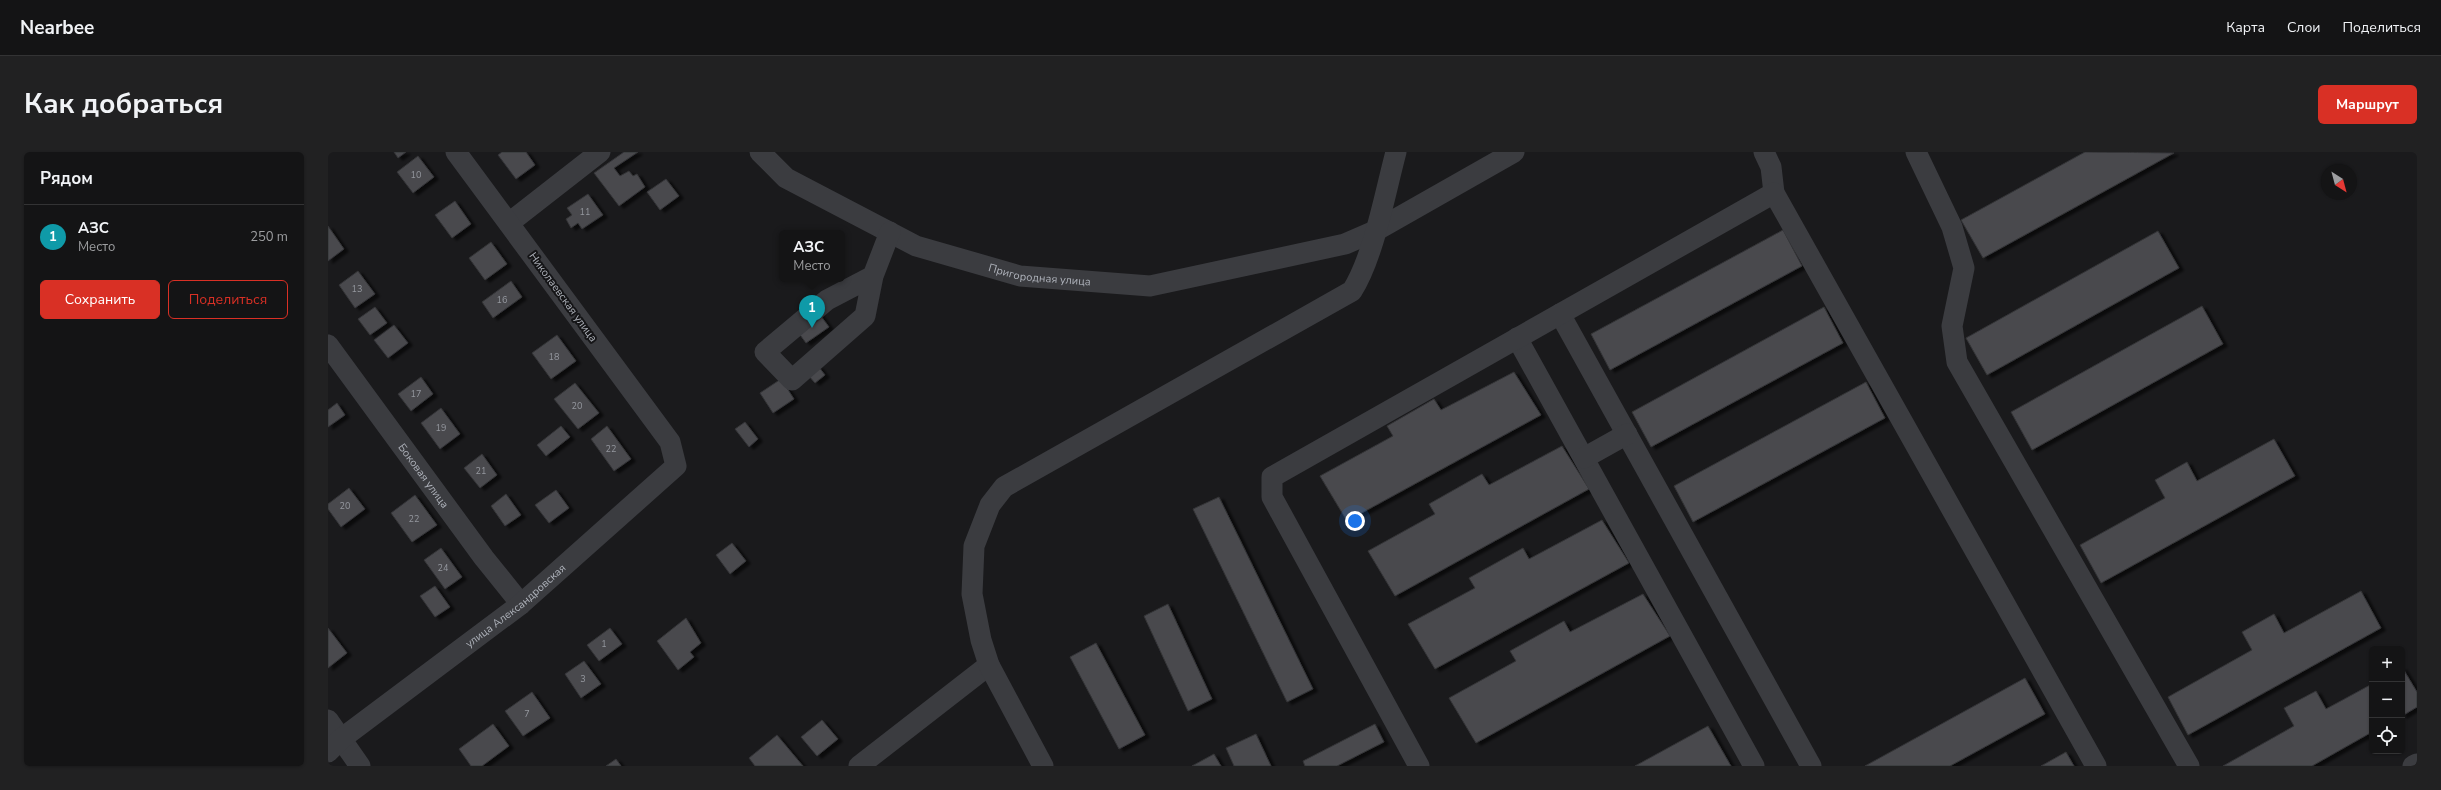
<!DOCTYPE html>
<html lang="ru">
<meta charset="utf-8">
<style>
:root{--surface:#141415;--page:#212122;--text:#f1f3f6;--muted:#9d9ea0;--line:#333334;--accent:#d93025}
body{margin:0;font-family:"Nunito Sans",sans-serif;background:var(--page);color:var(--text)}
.controls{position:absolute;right:12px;bottom:12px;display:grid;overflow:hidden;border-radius:6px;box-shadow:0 1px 3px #0004}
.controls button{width:36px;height:36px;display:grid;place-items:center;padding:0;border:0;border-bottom:1px solid var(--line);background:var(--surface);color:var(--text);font:20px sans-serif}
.compass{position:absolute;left:1993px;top:12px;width:36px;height:36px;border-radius:50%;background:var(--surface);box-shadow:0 1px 3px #0004;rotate:144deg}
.you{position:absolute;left:1027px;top:369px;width:14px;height:14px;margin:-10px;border:3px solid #fff;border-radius:50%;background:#1a73e8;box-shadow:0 0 0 6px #1a73e833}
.badge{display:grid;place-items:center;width:26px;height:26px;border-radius:50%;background:var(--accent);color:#fff;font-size:13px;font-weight:700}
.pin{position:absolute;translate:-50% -33px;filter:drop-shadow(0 1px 2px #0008)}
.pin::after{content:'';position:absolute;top:21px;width:14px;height:12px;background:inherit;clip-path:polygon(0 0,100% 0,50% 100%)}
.popup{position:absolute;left:451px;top:78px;width:66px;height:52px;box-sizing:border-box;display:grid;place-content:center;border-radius:6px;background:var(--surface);filter:drop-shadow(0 1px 3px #0005);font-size:13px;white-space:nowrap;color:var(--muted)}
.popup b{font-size:15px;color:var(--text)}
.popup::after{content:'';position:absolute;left:50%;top:100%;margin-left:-8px;border:8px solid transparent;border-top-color:var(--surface)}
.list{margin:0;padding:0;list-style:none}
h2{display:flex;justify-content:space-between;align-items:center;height:52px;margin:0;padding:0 16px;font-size:17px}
h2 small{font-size:13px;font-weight:400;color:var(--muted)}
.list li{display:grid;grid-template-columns:26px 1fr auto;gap:12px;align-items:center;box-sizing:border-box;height:64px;padding:0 16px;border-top:1px solid var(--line)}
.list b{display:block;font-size:15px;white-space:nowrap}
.list p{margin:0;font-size:13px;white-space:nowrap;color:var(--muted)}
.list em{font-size:13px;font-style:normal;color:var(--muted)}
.actions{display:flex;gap:8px;padding:12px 16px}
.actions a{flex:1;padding:9px 0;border:1px solid var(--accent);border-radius:6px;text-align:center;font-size:14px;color:var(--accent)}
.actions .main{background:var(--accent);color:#fff}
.icon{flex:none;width:22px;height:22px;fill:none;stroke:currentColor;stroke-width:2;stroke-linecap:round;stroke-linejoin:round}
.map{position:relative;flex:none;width:2089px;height:614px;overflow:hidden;border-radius:6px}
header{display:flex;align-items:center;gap:24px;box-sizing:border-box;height:56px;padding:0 20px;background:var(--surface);border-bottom:1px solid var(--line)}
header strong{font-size:19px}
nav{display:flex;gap:22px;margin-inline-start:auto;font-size:14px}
.intro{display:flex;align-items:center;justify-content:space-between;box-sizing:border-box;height:96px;padding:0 24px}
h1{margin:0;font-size:28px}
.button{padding:10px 18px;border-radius:6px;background:var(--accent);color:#fff;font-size:14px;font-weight:700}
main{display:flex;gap:24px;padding:0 24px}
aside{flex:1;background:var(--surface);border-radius:6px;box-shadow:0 1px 3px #0004}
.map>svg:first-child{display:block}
.building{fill:#494a4e;stroke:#343437;filter:url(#shadow)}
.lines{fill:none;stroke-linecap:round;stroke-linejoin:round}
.minor{stroke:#3b3c40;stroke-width:21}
.labels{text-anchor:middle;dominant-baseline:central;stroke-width:4;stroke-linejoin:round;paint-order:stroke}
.number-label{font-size:9px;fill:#95989f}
.street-label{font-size:11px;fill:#aeb2ba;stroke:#151517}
</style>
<header>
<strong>Nearbee</strong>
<nav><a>Карта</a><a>Слои</a><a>Поделиться</a></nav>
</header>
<div class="intro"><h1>Как добраться</h1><a class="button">Маршрут</a></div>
<main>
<aside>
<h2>Рядом<small></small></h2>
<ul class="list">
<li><span class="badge" style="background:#0f9aa8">1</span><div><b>АЗС</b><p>Место</p></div><em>250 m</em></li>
</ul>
<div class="actions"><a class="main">Сохранить</a><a>Поделиться</a></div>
</aside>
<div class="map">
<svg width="2089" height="614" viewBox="0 0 2089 614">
<defs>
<filter id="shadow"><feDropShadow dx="4.5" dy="2.5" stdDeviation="1" flood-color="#0009"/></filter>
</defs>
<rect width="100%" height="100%" fill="#1a1a1c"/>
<g class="building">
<path d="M 66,0 L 78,0 L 70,6 Z"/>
<path d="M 174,0 L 198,0 L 207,13 L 188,27 L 170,3 Z"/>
<path d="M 296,0 L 310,0 L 286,16 L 292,24 L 301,19 L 305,24 L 309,22 L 317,35 L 291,54 L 266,21 Z"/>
<path d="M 1757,0 L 1846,1 L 1655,106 L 1633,68 Z"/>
<path d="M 90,4 L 106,25 L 85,41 L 69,20 Z"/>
<path d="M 338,27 L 351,44 L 332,58 L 319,40 Z"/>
<path d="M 260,42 L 275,63 L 254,77 L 250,71 L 243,76 L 238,67 L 244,63 L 239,56 Z"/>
<path d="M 127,49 L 143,72 L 124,86 L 107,63 Z"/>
<path d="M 0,74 L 16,97 L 0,109 Z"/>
<path d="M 1455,78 L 1474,114 L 1282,218 L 1263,182 Z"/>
<path d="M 1830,79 L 1851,116 L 1659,223 L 1638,186 Z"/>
<path d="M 163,90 L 179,112 L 157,128 L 141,106 Z"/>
<path d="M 30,119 L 47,142 L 27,156 L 11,133 Z"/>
<path d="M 183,129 L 194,145 L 165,166 L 154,150 Z"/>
<path d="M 1874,154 L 1895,192 L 1704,298 L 1683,260 Z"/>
<path d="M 47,155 L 59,171 L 42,183 L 30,167 Z"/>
<path d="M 1496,155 L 1515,191 L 1323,295 L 1304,260 Z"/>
<path d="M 490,160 L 501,175 L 478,191 L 467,176 Z"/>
<path d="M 66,173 L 80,191 L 60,206 L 46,188 Z"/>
<path d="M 229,183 L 248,209 L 223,227 L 204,201 Z"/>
<path d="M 490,214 L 497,223 L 487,231 L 480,223 Z"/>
<path d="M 1186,220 L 1213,263 L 1019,369 L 992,324 L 1065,284 L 1059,274 L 1106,247 L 1113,258 Z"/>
<path d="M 93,225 L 105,242 L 83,259 L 70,242 Z"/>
<path d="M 453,227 L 466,247 L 445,261 L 432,241 Z"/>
<path d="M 1538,230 L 1557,266 L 1365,370 L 1346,334 Z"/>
<path d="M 247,231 L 271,261 L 250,277 L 226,247 Z"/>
<path d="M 9,251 L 17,263 L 0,275 L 0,258 Z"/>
<path d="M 113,256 L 132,282 L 112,297 L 93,271 Z"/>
<path d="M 417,270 L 430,287 L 421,295 L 407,277 Z"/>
<path d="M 233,274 L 242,285 L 218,304 L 209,293 Z"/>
<path d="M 279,274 L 303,307 L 286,319 L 263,287 Z"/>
<path d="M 1946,287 L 1967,324 L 1773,431 L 1752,393 L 1837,346 L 1827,328 L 1859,310 L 1869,329 Z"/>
<path d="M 1234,294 L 1261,337 L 1067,444 L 1040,399 L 1107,362 L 1101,352 L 1154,322 L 1161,333 Z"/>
<path d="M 154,302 L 169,323 L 152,336 L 136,316 Z"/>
<path d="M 21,336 L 37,357 L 13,375 L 0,357 L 0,352 Z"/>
<path d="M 228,338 L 241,356 L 221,371 L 207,353 Z"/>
<path d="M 178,342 L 193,363 L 177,374 L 163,354 Z"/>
<path d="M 87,343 L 109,373 L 84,390 L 63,361 Z"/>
<path d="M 891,345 L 985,537 L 959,550 L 865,357 Z"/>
<path d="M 1274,368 L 1301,411 L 1107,517 L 1080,472 L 1147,436 L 1141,426 L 1195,396 L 1201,407 Z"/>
<path d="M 404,391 L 418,409 L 402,422 L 388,403 Z"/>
<path d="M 113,396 L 134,425 L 117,437 L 96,408 Z"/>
<path d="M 107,434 L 122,455 L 107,465 L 92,444 Z"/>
<path d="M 2033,439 L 2053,476 L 1860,583 L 1840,545 L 1924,498 L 1914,480 L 1946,462 L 1956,481 Z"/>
<path d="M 1315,442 L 1342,484 L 1148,591 L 1121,546 L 1188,509 L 1182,499 L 1236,469 L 1242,480 Z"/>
<path d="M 840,452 L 884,547 L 860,559 L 816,464 Z"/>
<path d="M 358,466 L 373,491 L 362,500 L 366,505 L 350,518 L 329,489 Z"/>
<path d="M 0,476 L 19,501 L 0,516 Z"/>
<path d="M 282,476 L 294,492 L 271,509 L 259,493 Z"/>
<path d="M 768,491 L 817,583 L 791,597 L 742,505 Z"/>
<path d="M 256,509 L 273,532 L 253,546 L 237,522 Z"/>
<path d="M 2074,515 L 2089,540 L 2089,555 L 2074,564 Z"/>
<path d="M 1697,526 L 1717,562 L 1622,614 L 1537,614 Z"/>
<path d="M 2044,532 L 2044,580 L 1984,614 L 1895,614 L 1966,574 L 1956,556 L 1988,539 L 1998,557 Z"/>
<path d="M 204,540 L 222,566 L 195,584 L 177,559 Z"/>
<path d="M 494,568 L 510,587 L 489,604 L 473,585 Z"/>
<path d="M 165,572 L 181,594 L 154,614 L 143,614 L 131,597 Z"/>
<path d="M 1047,572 L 1056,590 L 1009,614 L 977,614 L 975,609 Z"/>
<path d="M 1380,574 L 1403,614 L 1307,614 Z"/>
<path d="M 928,582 L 943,614 L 906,614 L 898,596 Z"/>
<path d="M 449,583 L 475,614 L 427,614 L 421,606 Z"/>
<path d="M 1738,600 L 1746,614 L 1713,614 Z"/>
<path d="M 886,602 L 893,614 L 864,614 Z"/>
<path d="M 288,607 L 293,614 L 278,614 Z"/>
</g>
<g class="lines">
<g class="minor">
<path id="s1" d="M 432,0 L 458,26 L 588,94 L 692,124 L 822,134 L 1017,92 L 1047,79 L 1186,0"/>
<path d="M 1436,0 L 1443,15 L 1446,41"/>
<path d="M 1588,0 L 1624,75 L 1636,116 L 1624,174 L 1629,210 L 1861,614"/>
<path d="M 181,71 L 272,0"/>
<path d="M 545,124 L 537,164 L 464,228 L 437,200 L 499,148 L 545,124 L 562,80"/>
<path d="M 1232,162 L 1483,614"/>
<path d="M 1189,186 L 1426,614"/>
<path id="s2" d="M 0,193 L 156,406 L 193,452"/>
<path d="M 1256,306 L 1299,282"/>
<path d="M 0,568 L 32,614"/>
<path id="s3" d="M 0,600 L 13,587 L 193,452 L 348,314 L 342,290 L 128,0"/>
<path d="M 531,614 L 661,513"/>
<path d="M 715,614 L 661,513 L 653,488 L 644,442 L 646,394 L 662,353 L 676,335 L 1024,139 C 1046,104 1057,41 1068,0"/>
<path d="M 1091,614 L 944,345 L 944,325 L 1446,41 L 1768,614"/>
<path d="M 2085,614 L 2089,612"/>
</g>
</g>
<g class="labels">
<g class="number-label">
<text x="88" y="23">10</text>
<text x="257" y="60">11</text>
<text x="29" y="137">13</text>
<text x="174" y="148">16</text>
<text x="226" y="205">18</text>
<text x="88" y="242">17</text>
<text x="249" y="254">20</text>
<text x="113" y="276">19</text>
<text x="283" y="297">22</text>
<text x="153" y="319">21</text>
<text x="17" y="354">20</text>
<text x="86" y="367">22</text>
<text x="115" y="416">24</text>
<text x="276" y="492">1</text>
<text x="255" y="527">3</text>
<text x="199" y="562">7</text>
</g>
<g class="street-label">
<text stroke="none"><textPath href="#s1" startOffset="311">Пригородная улица</textPath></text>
<text transform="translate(235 145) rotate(54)">Николаевская улица</text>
<text stroke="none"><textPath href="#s2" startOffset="162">Боковая улица</textPath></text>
<text stroke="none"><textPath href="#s3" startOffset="238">улица Александровская</textPath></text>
</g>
</g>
</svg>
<div class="controls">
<button>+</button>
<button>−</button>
<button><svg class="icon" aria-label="locate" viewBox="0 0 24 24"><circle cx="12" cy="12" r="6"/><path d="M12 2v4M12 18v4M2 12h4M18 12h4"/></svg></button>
</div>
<svg class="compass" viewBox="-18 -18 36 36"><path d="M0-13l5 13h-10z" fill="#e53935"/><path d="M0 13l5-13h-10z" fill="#9d9ea0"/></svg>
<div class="you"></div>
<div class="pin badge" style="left:484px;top:176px;background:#0f9aa8">1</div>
<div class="popup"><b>АЗС</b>Место</div>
</div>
</main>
